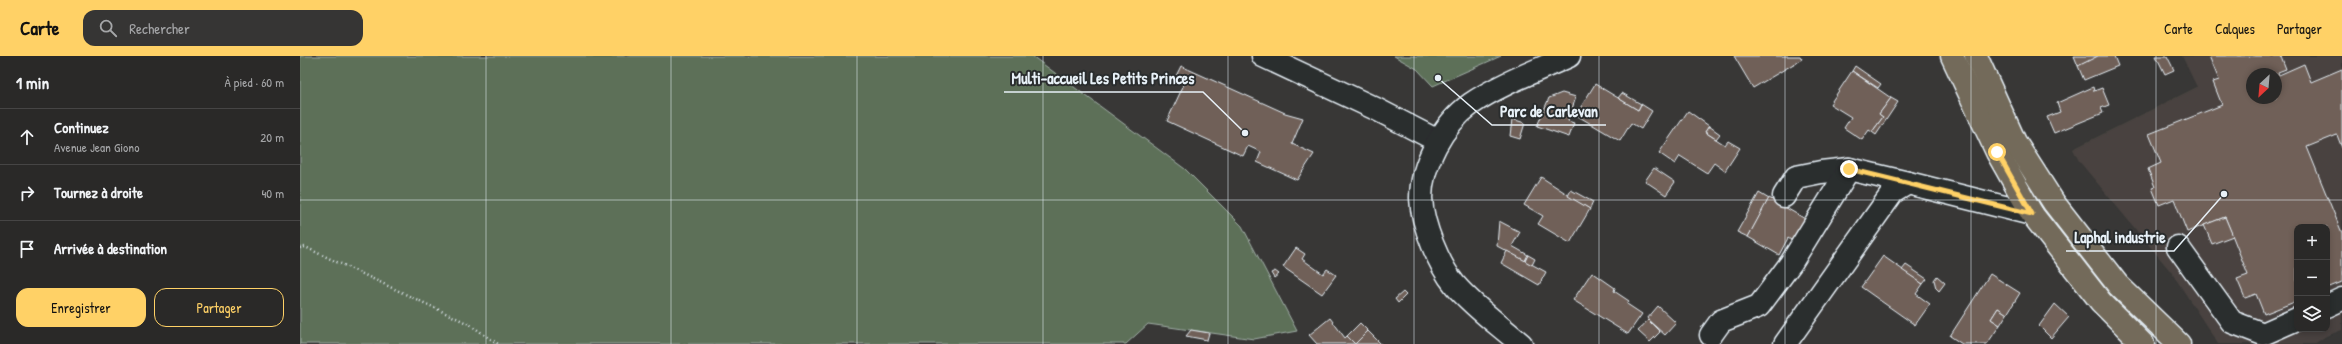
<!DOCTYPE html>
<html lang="fr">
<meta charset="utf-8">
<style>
:root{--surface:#2a2928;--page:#363534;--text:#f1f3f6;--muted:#a5a6a8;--line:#464545;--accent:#ffd166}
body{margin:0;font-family:"Patrick Hand",sans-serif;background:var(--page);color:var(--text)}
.controls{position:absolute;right:12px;bottom:12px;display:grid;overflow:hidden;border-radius:8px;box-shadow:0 2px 6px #0003}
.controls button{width:36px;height:36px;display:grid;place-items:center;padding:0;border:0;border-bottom:1px solid var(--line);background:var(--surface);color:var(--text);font:20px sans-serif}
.compass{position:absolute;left:1946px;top:12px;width:36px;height:36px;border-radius:50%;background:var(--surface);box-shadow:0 2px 6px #0003;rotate:206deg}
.stop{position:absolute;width:12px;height:12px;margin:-9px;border:3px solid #ffd166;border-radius:50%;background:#fff}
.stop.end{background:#ffd166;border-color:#fff;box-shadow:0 1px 4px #0008}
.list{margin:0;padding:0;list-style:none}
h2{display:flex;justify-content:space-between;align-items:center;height:52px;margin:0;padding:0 16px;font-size:17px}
h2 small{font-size:13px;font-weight:400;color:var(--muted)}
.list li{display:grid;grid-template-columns:26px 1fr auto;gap:12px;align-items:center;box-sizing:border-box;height:56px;padding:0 16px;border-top:1px solid var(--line)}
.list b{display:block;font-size:15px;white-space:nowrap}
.list p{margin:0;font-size:13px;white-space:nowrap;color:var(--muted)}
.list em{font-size:13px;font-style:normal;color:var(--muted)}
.actions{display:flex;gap:8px;padding:12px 16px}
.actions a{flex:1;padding:9px 0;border:1px solid var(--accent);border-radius:12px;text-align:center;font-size:14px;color:var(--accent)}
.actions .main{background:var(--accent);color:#111}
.icon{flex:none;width:22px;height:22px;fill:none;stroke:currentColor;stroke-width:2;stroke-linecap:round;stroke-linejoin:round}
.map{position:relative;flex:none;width:2042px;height:288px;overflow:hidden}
header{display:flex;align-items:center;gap:24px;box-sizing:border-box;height:56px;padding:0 20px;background:var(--accent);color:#111}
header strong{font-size:19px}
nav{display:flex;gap:22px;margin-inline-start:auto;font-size:14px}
.search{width:280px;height:36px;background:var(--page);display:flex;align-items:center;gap:10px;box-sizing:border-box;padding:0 14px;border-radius:12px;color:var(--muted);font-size:15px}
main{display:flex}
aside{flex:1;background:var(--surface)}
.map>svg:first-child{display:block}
.built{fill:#494340;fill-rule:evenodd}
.green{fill:#5d6f59;stroke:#a2b0a8}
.building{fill:#706058;stroke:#e8f1f8;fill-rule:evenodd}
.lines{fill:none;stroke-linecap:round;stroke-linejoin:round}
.minor-casing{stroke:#e8f1f8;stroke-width:25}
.major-casing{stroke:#e8f1f8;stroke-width:25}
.path{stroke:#e8f1f8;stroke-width:2.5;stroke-dasharray:1 3;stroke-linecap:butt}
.minor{stroke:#2a2d2e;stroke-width:22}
.major{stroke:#736b5a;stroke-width:22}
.route{stroke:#ffd166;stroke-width:5}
.grid{fill:none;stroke:#e8f1f8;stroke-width:1;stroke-opacity:0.55}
.leader{fill:none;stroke:#e8f1f8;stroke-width:1.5}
.callout-dot{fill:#e8f1f8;stroke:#2a2d2e;stroke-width:1.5}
.callout-label{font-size:16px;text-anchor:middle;font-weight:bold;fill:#e8f1f8;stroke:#2a2d2e;stroke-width:4;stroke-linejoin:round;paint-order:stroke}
</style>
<header>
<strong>Carte</strong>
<div class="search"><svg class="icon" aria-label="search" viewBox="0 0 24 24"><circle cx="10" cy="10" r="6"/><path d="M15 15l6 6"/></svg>Rechercher</div>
<nav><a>Carte</a><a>Calques</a><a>Partager</a></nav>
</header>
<main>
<aside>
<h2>1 min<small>À pied · 60 m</small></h2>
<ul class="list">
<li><svg class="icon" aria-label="ahead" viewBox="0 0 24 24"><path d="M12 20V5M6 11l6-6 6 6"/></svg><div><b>Continuez</b><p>Avenue Jean Giono</p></div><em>20 m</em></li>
<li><svg class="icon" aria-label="right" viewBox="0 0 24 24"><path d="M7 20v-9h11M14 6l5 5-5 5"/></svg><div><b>Tournez à droite</b></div><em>40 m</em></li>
<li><svg class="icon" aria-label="arrive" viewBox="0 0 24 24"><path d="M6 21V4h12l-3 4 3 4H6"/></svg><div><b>Arrivée à destination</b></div></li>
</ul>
<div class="actions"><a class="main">Enregistrer</a><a>Partager</a></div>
</aside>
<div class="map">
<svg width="2042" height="288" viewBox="0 0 2042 288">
<rect width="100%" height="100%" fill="#383736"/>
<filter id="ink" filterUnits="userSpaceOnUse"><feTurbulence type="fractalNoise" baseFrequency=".025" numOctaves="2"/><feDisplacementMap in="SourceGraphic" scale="8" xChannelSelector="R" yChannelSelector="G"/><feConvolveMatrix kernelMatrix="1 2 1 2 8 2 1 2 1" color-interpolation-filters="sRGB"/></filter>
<g filter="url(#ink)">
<path class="built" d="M 1882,0 L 2042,0 L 2042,274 L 2026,280 L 2014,288 L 1918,288 L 1872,217 L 1779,105 L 1773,93 L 1897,31 ZM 1952,18 L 1976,18 L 1976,42 L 1952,42 ZM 1997,171 L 2027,171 L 2027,273 L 1997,273 Z"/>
<g class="green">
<path d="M 0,0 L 732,0 L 885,113 L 942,170 L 997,275 L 954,283 L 848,268 L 826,288 L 0,288 Z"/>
<path d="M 1094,0 L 1201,0 L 1133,30 L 1117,13 Z"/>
</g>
<g class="building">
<path d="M 1434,0 L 1500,0 L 1502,3 L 1453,32 Z"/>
<path d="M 1774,0 L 1798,0 L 1798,1 L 1778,10 Z"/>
<path d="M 1798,0 L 1814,0 L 1818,10 L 1784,24 L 1778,10 Z"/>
<path d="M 1856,0 L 1867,0 L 1874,14 L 1865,18 Z"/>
<path d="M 1909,0 L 1981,0 L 1986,13 L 1978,16 L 1979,19 L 2004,8 L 2011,26 L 2042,13 L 2042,92 L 2037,79 L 2007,91 L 2042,177 L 2042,226 L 2027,232 L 2027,171 L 1997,171 L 1997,245 L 1964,258 L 1956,238 L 1945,242 L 1937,223 L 1948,219 L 1925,161 L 1887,176 L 1874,143 L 1859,149 L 1852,132 L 1855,131 L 1848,113 L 1861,107 L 1849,78 L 1922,49 L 1913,26 L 1919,24 ZM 1952,18 L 1976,18 L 1976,42 L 1952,42 Z"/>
<path d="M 881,10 L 985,57 L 1003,62 L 992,88 L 1014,98 L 997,124 L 957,106 L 961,96 L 948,90 L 943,100 L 867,65 L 886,24 L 876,20 Z"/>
<path d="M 1555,10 L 1581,28 L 1578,32 L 1552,15 Z"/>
<path d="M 1552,15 L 1591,42 L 1579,58 L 1583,61 L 1572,76 L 1569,74 L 1562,84 L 1544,72 L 1551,61 L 1530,48 Z"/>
<path d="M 1295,28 L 1338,54 L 1341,48 L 1352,55 L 1341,73 L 1331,67 L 1320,85 L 1276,59 Z"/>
<path d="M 1793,31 L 1794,35 L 1802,32 L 1809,49 L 1801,52 L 1803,57 L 1754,77 L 1747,61 L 1760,56 L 1757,47 Z"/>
<path d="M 1262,37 L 1276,41 L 1268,65 L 1274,67 L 1269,81 L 1237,70 L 1249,42 Z"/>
<path d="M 1322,37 L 1341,48 L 1338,54 L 1318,42 Z"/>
<path d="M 1591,42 L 1598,46 L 1576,79 L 1572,76 L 1583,61 L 1579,58 Z"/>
<path d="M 1388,55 L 1409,70 L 1405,76 L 1425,89 L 1428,85 L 1440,92 L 1425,115 L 1414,107 L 1407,117 L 1380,100 L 1375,108 L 1359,97 Z"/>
<path d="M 1212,63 L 1225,67 L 1220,83 L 1210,80 Z"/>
<path d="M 1409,70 L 1420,78 L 1416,83 L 1405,76 Z"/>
<path d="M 1354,112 L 1375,126 L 1366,139 L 1345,125 Z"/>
<path d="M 1241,121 L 1290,153 L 1270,187 L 1238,168 L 1243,160 L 1224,149 Z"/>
<path d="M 1271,134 L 1293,146 L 1290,153 L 1268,140 Z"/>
<path d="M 1459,137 L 1469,143 L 1448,181 L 1437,176 Z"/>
<path d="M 1469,142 L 1507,164 L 1494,186 L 1488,182 L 1479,199 L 1448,181 Z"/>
<path d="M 1925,161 L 1933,180 L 1912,188 L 1904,169 Z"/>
<path d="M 1199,165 L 1220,176 L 1212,190 L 1228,199 L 1225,205 L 1197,190 Z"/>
<path d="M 996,192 L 1005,198 L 1002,203 L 1023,218 L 1027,213 L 1036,219 L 1022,238 L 983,211 Z"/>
<path d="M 1207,195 L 1246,216 L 1239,229 L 1201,207 Z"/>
<path d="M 1228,199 L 1235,203 L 1232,209 L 1225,205 Z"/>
<path d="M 1583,200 L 1623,228 L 1616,238 L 1630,248 L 1615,269 L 1561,231 Z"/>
<path d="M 1606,209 L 1627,223 L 1623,228 L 1602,214 Z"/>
<path d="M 975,215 L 979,218 L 974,222 L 971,217 Z"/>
<path d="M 1292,216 L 1315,232 L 1314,235 L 1329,245 L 1327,248 L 1342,258 L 1328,278 L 1273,244 Z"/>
<path d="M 1690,218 L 1720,237 L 1707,258 L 1698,252 L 1691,263 L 1700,269 L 1687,288 L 1662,288 L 1650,280 Z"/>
<path d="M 1637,220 L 1645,227 L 1639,235 L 1636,232 L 1634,224 Z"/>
<path d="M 1103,236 L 1106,239 L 1098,247 L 1095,243 Z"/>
<path d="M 1755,248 L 1769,261 L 1751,282 L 1739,270 Z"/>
<path d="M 1358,250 L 1376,267 L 1365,279 L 1347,263 Z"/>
<path d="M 1698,252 L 1707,258 L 1700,269 L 1691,263 Z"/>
<path d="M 1030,262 L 1045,282 L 1047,280 L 1055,288 L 1068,275 L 1081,288 L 1017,288 L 1009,279 Z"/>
<path d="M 1348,264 L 1360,276 L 1350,286 L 1338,275 Z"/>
<path d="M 1060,267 L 1068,275 L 1055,288 L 1047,280 Z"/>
<path d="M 891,274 L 909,277 L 907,284 L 886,280 Z"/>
</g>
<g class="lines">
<g class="minor-casing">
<g id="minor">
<path d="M 963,0 L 1076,53 L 1138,85"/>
<path d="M 1484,140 L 1496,121 L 1521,116 L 1549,113 L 1608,127"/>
<path d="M 1878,191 L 1932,266 L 1963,278 L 1997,263"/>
<path d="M 2027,250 L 2042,243"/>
<path d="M 1411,279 L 1421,265 L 1459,250 L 1491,207 L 1549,113"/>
<path d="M 1221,288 C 1199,269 1174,251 1155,229 C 1139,209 1122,169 1121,142 C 1121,109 1143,68 1171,48 C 1200,28 1236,15 1269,0"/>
<path d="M 1485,288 L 1593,136 L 1608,127 L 1732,158"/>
</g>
</g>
<g class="major-casing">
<g id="major">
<path d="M 1652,0 L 1697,96 L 1732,158 L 1801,246 L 1843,288"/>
<path d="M 1676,0 L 1715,86 L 1754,147 L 1818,229 L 1879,288"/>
</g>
</g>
<path class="path" d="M 0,192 L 5,191 L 169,268 L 198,288"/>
<use href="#minor" class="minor"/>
<use href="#major" class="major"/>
</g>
</g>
<g class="lines" filter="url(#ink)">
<path class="route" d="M 1549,113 L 1732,158 L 1697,96"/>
</g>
<path class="grid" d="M 186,0 L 186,288M 371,0 L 371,288M 557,0 L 557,288M 743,0 L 743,288M 928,0 L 928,288M 1114,0 L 1114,288M 1299,0 L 1299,288M 1485,0 L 1485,288M 1671,0 L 1671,288M 1856,0 L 1856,288M 0,144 L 2042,144"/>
<path class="leader" d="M945 77L903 36H704M1138 22L1192 69H1306M1924 138L1874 195H1766"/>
<g class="callout-dot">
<circle cx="945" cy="77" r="4"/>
<circle cx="1138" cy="22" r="4"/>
<circle cx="1924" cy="138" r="4"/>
</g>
<g class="callout-label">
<text x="803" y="28">Multi-accueil Les Petits Princes</text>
<text x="1249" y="61">Parc de Carlevan</text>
<text x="1820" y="187">Laphal industrie</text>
</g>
</svg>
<div class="controls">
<button>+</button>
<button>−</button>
<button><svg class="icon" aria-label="layers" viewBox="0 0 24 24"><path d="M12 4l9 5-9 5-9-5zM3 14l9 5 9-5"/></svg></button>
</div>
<svg class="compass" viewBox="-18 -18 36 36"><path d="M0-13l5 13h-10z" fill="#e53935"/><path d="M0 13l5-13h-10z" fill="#a5a6a8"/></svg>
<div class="stop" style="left:1697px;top:96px"></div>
<div class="stop end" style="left:1549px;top:113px"></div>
</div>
</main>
